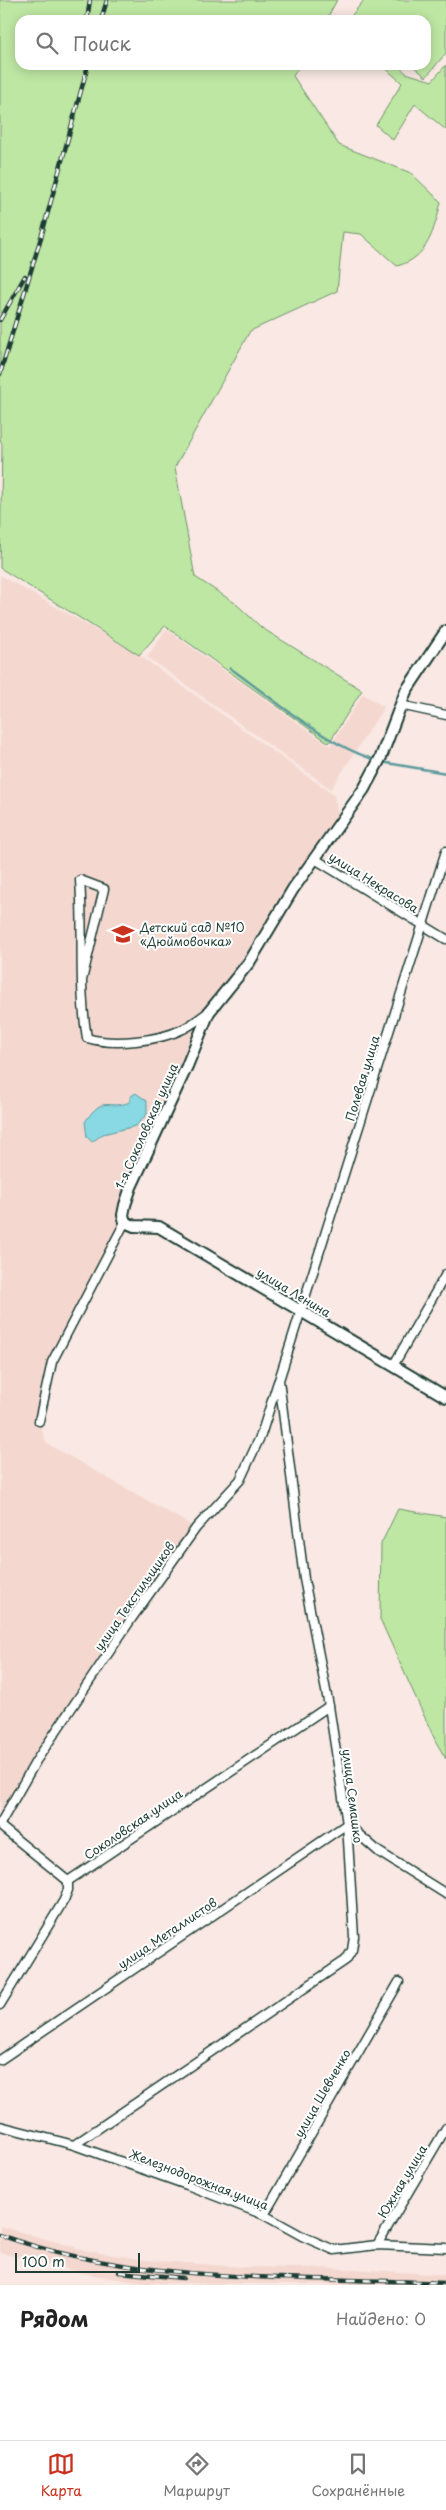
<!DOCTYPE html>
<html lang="ru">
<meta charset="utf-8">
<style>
:root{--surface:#fff;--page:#f2f2f2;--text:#222;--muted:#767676;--line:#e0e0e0;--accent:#c8321e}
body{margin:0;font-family:"Playpen Sans",sans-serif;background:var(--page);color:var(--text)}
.scale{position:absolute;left:15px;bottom:12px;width:125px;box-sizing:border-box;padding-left:5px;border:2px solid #1f3d34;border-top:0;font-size:14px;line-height:18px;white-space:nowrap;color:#1f3d34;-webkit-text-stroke:4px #fff;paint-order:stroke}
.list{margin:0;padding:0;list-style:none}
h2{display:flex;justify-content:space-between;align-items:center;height:65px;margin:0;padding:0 20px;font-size:21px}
h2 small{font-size:16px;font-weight:400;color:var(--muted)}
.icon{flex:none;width:28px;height:28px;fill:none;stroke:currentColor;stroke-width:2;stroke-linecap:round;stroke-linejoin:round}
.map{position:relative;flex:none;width:446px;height:2285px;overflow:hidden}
.search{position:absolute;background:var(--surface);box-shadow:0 2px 12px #0003;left:15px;right:15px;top:15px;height:55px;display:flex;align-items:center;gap:12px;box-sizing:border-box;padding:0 18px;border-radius:15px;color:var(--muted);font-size:19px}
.sheet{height:155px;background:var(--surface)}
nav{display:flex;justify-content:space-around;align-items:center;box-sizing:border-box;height:70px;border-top:1px solid var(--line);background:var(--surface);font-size:14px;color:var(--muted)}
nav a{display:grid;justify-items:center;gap:2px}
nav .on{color:var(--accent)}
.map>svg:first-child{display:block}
.built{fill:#f4d8d0}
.green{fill:#bee7a3;stroke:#6e926c}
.water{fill:#88d9e3;stroke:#5e9b9d}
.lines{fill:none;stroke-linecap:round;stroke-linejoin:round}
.stream{stroke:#5e9b9d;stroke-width:2.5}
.minor-casing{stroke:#1f3d34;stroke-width:11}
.tertiary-casing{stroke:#1f3d34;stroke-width:14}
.minor{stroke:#fff;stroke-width:8}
.tertiary{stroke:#fff;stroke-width:10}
.rail-casing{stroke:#1f3d34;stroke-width:4.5}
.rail{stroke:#fff;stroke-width:2.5;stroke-dasharray:8;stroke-linecap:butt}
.labels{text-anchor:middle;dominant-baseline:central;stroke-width:4;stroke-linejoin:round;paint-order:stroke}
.street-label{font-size:12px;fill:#1f3d34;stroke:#fff}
.poi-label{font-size:12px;fill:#1f3d34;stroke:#fff;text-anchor:start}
</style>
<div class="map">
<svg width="446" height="2285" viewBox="0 0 446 2285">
<rect width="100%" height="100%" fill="#f9e8e3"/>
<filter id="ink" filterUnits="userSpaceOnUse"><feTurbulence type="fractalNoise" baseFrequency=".02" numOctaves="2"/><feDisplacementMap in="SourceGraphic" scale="10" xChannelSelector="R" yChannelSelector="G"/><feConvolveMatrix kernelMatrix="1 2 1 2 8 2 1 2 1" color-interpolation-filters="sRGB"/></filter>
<g filter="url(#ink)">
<g class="built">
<path d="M 0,575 L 135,652 L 334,795 L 340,825 L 220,998 L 131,1187 L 125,1222 L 52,1362 L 39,1421 L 46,1443 L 196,1528 L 80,1693 L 0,1824 Z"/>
<path d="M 166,629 L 330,746 L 363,694 L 384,707 L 331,789 L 147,657 Z"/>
<path d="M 0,2226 L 88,2251 L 146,2260 L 242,2267 L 353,2269 L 446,2275 L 446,2285 L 142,2283 L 82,2273 L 6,2254 L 0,2252 Z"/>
</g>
<g class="green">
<path d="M 0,0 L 337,0 L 326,20 L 20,20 L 20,65 L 300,65 L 293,76 L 339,145 L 411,173 L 441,202 C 434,230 428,258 397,266 L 361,234 L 343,232 L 337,291 L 250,331 L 175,467 L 195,577 L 235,603 L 262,628 L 362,690 L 329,743 L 165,626 L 139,655 L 0,568 L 2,445 L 0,439 Z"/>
<path d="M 364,0 L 446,0 L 446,53 L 426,77 L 412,65 L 426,65 L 426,20 L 358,20 L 352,15 Z"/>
<path d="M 382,65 L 397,65 L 406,73 L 432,81 L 446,65 L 446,130 L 415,104 L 393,140 L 376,125 L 402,83 Z"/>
<path d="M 398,1509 L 446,1517 L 446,1759 L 436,1742 L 380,1619 L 381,1544 Z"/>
</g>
<path class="water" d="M 136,1093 L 147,1101 L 147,1114 L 136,1126 L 103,1134 L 92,1142 L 87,1137 L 85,1122 C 104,1093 107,1111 130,1102 L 131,1096 Z"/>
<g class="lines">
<g class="stream">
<path d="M 230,668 C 272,698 327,746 376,760"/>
<path d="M 381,762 L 446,773"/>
</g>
<g class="minor-casing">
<g id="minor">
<path d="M 400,705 L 446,715"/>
<path d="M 315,859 L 446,939"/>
<path d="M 82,980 L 104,889 L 80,880 C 84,932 78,986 87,1038 C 113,1046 159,1041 183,1029 C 192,1025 201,1017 209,1012"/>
<path d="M 393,1366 L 446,1274"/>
<path d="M 39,1421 L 52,1362 L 125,1222"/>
<path d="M 0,1824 L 36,1761 L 132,1618 L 196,1528 L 240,1480 L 261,1435 L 278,1382"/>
<path d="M 0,1826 L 68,1881"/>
<path d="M 0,2005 L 64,1900 L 68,1890 L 68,1881 L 329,1706"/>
<path d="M 0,2060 L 347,1824 L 379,1852 L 446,1894"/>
<path d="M 0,2126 L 74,2145 L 187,2185 L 264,2215 L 302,2236 L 334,2250 L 377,2245 L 446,2248"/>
<path d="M 74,2145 L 346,1960 L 352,1950 L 354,1937 L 347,1824 L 329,1706 L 304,1579 L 279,1380 L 446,851"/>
<path d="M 264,2215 L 399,1982"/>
<path d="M 377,2245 L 446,2128"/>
</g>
</g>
<g class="tertiary-casing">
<path id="tertiary" d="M 446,631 L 406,691 L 381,757 L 364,789 L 293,889 L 250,961 L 209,1012 L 187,1066 L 131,1187 L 125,1205 L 123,1215 L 125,1222 L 134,1226 L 159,1227 L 446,1397"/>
</g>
<use href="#minor" class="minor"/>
<use href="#tertiary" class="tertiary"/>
<g class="rail-casing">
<g id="rail">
<path d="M 87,20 L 90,0"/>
<path d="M 101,20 L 107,0"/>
<path d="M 0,320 L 25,276"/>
<path d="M 0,374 L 42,234 L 88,65"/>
<path d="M 0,2235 C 138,2285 301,2276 446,2283"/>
<path d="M 119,2272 L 183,2278"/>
</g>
</g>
<use href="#rail" class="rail"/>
</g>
</g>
<defs>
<g id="school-bare" transform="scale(1.725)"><path d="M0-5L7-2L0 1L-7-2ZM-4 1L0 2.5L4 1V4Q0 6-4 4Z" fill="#c8321e" stroke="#fff" stroke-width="2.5" paint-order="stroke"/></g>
</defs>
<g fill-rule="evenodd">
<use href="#school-bare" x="123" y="934"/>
</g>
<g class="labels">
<g class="street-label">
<text transform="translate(374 882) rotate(32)">улица Некрасова</text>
<text transform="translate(362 1078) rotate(-73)">Полевая улица</text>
<text transform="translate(146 1126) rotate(-66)">1-я Соколовская улица</text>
<text transform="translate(294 1292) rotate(31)">улица Ленина</text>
<text transform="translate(134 1596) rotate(-55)">улица Текстильщиков</text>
<text transform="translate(353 1796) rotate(83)">улица Семашко</text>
<text transform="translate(133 1824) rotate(-34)">Соколовская улица</text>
<text transform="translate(167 1933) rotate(-34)">улица Металлистов</text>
<text transform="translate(322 2093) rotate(-60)">улица Шевченко</text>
<text transform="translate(199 2179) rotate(21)">Железнодорожная улица</text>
<text transform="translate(402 2181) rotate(-59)">Южная улица</text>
</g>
<g class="poi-label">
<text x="140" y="927">Детский сад №10<tspan x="140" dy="14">«Дюймовочка»</tspan></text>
</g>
</g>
</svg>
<div class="scale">100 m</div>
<div class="search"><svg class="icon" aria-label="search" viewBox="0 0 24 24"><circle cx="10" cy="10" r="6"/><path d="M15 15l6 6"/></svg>Поиск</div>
</div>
<section class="sheet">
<h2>Рядом<small>Найдено: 0</small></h2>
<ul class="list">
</ul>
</section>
<nav>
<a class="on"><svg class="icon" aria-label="map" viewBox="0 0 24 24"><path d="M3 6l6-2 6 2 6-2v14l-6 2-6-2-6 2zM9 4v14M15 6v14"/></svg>Карта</a>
<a><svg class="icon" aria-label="directions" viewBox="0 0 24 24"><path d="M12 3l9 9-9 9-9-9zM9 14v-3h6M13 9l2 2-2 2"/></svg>Маршрут</a>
<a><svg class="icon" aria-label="saved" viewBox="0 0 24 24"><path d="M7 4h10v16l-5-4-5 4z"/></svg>Сохранённые</a>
</nav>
